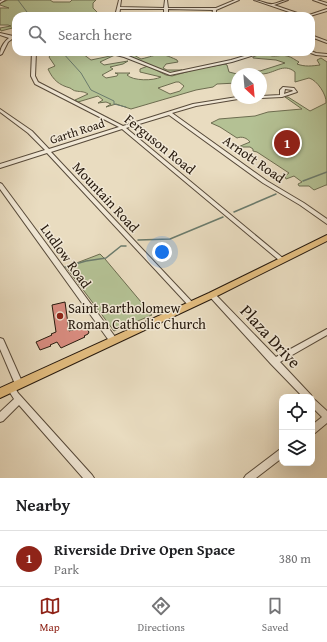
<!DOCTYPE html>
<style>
:root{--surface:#fff;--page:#f2f2f2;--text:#202124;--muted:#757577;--line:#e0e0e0;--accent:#8f2418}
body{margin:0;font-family:"Gentium Book Plus",serif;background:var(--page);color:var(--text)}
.controls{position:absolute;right:12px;bottom:12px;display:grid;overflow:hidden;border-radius:8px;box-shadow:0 4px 16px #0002}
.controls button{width:36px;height:36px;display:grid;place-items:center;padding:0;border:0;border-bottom:1px solid var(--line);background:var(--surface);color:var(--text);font:20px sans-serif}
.compass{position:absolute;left:231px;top:68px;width:36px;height:36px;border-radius:50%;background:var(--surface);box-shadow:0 4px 16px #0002;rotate:154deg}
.you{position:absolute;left:162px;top:252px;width:14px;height:14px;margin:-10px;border:3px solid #fff;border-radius:50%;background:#1a73e8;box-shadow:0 0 0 6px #1a73e833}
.badge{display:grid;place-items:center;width:26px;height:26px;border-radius:50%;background:var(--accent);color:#fff;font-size:13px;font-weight:700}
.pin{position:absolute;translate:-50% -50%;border:2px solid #fff;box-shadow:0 1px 4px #0006}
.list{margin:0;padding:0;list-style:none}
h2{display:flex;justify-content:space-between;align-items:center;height:52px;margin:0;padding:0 16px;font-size:17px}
h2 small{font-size:13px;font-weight:400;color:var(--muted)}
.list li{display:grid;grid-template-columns:26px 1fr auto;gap:12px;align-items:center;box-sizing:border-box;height:56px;padding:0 16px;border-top:1px solid var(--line)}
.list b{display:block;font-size:15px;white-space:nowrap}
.list p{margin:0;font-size:13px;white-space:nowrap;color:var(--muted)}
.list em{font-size:13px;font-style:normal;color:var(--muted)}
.icon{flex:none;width:22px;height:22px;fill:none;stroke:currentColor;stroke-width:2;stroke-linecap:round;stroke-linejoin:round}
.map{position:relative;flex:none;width:327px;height:478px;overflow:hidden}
.search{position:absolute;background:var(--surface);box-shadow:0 4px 16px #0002;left:12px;right:12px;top:12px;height:44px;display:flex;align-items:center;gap:10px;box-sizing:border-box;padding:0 14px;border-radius:12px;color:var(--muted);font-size:15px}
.sheet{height:108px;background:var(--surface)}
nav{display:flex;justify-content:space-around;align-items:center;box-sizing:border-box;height:56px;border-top:1px solid var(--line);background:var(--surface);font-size:11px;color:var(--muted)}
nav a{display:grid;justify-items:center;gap:2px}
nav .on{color:var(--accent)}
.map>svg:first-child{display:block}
.green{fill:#b4c194;stroke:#6d6d50;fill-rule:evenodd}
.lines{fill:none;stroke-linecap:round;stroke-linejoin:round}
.stream-far1{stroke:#6b7b6c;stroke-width:1}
.stream{stroke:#6b7b6c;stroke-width:1.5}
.building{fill:#d98c80;stroke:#26190d}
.minor-casing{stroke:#574a3a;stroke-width:2}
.major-casing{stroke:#26190d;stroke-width:2}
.minor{fill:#f1e8d6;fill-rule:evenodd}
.major{fill:#e4be80;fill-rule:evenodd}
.poi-dot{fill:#8f2418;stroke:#f1e8d6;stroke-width:1.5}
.labels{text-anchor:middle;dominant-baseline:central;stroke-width:3;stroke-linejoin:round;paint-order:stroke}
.far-street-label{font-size:12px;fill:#26190d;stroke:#f1e8d6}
.street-label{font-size:14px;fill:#26190d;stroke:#f1e8d6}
.poi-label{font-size:14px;fill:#26190d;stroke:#f1e8d6;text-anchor:start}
.near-street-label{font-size:17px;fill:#26190d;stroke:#f1e8d6}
</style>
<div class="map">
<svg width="327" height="478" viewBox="0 0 327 478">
<rect width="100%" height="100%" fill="#e9dcc0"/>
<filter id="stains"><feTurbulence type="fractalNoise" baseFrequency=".005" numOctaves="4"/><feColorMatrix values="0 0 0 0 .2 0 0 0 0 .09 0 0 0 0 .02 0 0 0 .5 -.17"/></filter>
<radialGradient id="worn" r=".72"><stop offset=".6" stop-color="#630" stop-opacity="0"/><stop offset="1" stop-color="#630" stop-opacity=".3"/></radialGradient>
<g class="green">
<path d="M 8,0 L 50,0 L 53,2 L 70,2 L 72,0 L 96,0 L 93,3 L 93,8 L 97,12 L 91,16 L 16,16 L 16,27 L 1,31 L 0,28 L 11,26 L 8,25 L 0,25 L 0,8 L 9,8 L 0,5 L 0,3 Z"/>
<path d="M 53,52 L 84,52 L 83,54 L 91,60 L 115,55 L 100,62 L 104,65 L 128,61 L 123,64 L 110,67 L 113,69 L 102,75 L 106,78 L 117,76 L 118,74 L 115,73 L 130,73 L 127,75 C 133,81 153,81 161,77 L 140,72 L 140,69 L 148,66 L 166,75 L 172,76 L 197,69 L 225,64 L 227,65 L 229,72 L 237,74 L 237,83 L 217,84 L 213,87 L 196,90 L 131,109 L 116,104 L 106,107 L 111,104 L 106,102 L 98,103 L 103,100 L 98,96 L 78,102 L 75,100 L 88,94 C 83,91 81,92 76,91 C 74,91 72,89 70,88 C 59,85 53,80 48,69 L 55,66 L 49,57 ZM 176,82 L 179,82 L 184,86 L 180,91 L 170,94 L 158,88 Z"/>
<path d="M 126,52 L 131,52 L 132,54 L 141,59 C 159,55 158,51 177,60 L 178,62 L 166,64 L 163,68 L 167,70 L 182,70 L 171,73 L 167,73 L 128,56 Z"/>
<path d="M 266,52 L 270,52 L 269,55 C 275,58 280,54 287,56 C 292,57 295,60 299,62 L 297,64 C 305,67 312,66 320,65 L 317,60 L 321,58 L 327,62 L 327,185 L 326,185 L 314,190 L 309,186 L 299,186 L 298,184 L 302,182 L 294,176 L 286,179 L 285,176 L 289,173 L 257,152 L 253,151 L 253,149 L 250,147 L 238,147 L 250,142 C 247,138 242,136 237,138 L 220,127 L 211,123 L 219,119 L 255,116 L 268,112 L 302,109 L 285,97 L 288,97 L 310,111 L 326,103 C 327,95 317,80 309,78 L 295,82 L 295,72 C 283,62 275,74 261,74 C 256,75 248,74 242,74 L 245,70 L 260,71 L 285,63 L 276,60 L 253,58 L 253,57 Z"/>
<path d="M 100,254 L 105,259 L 152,315 L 114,331 L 66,267 Z"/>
</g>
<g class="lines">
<g class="stream-far1">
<path d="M 18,0 L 30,16"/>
<path d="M 62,52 L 81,73 L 91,90 L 114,101 L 114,104 L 126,107"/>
</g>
<g class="stream">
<path d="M 303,181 L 327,172"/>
<path d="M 234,212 L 276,194"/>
<path d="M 138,240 L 170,239 L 223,217"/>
<path d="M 65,267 L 86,261 L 106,258 L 121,246 L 126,246"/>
</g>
</g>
<path class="building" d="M 65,302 L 69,331 L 82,327 L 84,329 L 86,328 L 89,332 L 88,334 L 84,336 L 85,337 L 61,348 L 57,342 L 50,345 L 51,346 L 40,350 L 36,342 L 52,335 L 51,334 L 56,332 L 52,305 Z"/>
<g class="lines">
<g class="minor-casing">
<g id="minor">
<path d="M 2,0 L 5,0 L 0,3 L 0,1 Z"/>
<path d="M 119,0 L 121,0 L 120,7 L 164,8 L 165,0 L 167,0 L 168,8 L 216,8 L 235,0 L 239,0 L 216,10 L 216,16 L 212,16 L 213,10 L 168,9 L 168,16 L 164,16 L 164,9 L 120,9 L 119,16 L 115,16 Z"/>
<path d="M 254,0 C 260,0 267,5 273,4 C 278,3 283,0 288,0 L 274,5 L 306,16 L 327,9 L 327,11 L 310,16 L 301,16 Z"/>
<path d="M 313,0 L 317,0 L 327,3 L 327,5 Z"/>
<path d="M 0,33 L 13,36 L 16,38 L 14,39 L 12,39 L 8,42 L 2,54 L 0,55 C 0,48 4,42 9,38 L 0,35 Z"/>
<path d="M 311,35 L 327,41 L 327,43 L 311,37 Z"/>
<path d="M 311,51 L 316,53 L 327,54 L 327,56 L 316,55 L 308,52 L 311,52 Z"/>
<path d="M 32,52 L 36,52 L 35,76 L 38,82 L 123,126 L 193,104 L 237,97 L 237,98 L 240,98 L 238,99 L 196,106 L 172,113 L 267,181 L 304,203 L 327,219 L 327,224 L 300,205 L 263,183 L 169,115 L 126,128 L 284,259 L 285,260 L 284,261 L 280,261 L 122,129 L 51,152 L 194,304 L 193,306 L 189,306 L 47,153 L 0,168 L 0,164 L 45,150 L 28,133 L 0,112 L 0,109 L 32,131 L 49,149 L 119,127 L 35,84 L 31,76 Z"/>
<path d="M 115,52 L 119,52 L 119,53 L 126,55 L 170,73 L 231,60 L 258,52 L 264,52 L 232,62 L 170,75 L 124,57 L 116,55 Z"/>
<path d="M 283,87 L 294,88 L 297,92 L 282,97 L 261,98 L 260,98 L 261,98 L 261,96 L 280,95 L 280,90 ZM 285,89 L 292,90 L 293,91 L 284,94 Z"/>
<path d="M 0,183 L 2,184 L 116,338 L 117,340 L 116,342 L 113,343 L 110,342 L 0,189 Z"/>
<path d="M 210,293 L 214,293 L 276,357 L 327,329 L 327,335 L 280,362 L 311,395 L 312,397 L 303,397 L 271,364 L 210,297 L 209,295 Z"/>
<path d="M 0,338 L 3,339 L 4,341 L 23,384 L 22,386 L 19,387 L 16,386 L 15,384 L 0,349 Z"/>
<path d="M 11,385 L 14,386 L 18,393 L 92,475 L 94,478 L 83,478 L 19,405 L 3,421 L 0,422 L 0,412 L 14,399 L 7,388 L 8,386 Z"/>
<path d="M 312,398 L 315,400 L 327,411 L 327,423 L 315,433 L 312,434 L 312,425 L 322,417 L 312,407 Z"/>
<path d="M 282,449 L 282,458 L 256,478 L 244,478 L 246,475 L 279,450 Z"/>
</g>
</g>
<g class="major-casing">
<path id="major" d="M 327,235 L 327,241 L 215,297 L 0,398 L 0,388 L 209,293 Z"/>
</g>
<use href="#minor" class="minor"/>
<use href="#major" class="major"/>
</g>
<circle class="poi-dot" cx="60" cy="316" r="4"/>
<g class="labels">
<g class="far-street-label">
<text transform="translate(77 131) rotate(-18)">Garth Road</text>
</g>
<g class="street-label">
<text transform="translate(160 144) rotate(39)">Ferguson Road</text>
<text transform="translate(254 159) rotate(35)">Arnott Road</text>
<text transform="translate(106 197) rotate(47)">Mountain Road</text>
<text transform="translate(66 256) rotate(54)">Ludlow Road</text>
</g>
<g class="poi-label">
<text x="68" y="308">Saint Bartholomew<tspan x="68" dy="16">Roman Catholic Church</tspan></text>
</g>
<g class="near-street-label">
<text transform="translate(271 336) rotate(47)">Plaza Drive</text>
</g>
</g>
<rect width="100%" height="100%" filter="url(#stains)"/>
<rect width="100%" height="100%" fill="url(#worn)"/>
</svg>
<div class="controls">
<button><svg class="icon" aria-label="locate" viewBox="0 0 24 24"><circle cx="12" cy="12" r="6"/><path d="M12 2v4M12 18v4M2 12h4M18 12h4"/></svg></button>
<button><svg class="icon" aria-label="layers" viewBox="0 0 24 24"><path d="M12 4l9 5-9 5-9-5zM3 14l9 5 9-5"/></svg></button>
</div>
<svg class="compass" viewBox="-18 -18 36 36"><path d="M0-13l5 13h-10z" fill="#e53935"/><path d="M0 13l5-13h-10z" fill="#757577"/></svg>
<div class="you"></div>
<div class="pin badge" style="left:287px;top:143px">1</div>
<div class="search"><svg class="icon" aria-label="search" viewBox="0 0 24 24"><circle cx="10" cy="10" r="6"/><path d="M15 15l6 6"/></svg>Search here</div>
</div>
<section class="sheet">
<h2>Nearby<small></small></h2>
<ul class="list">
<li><span class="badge">1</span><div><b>Riverside Drive Open Space</b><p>Park</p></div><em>380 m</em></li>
</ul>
</section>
<nav>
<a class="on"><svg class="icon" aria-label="map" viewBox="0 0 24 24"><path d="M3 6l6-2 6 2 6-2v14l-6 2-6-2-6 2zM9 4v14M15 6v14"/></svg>Map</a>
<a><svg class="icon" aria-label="directions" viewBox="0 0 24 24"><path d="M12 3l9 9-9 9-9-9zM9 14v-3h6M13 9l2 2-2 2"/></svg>Directions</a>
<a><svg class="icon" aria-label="saved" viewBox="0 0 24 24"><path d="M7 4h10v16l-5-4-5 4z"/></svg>Saved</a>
</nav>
